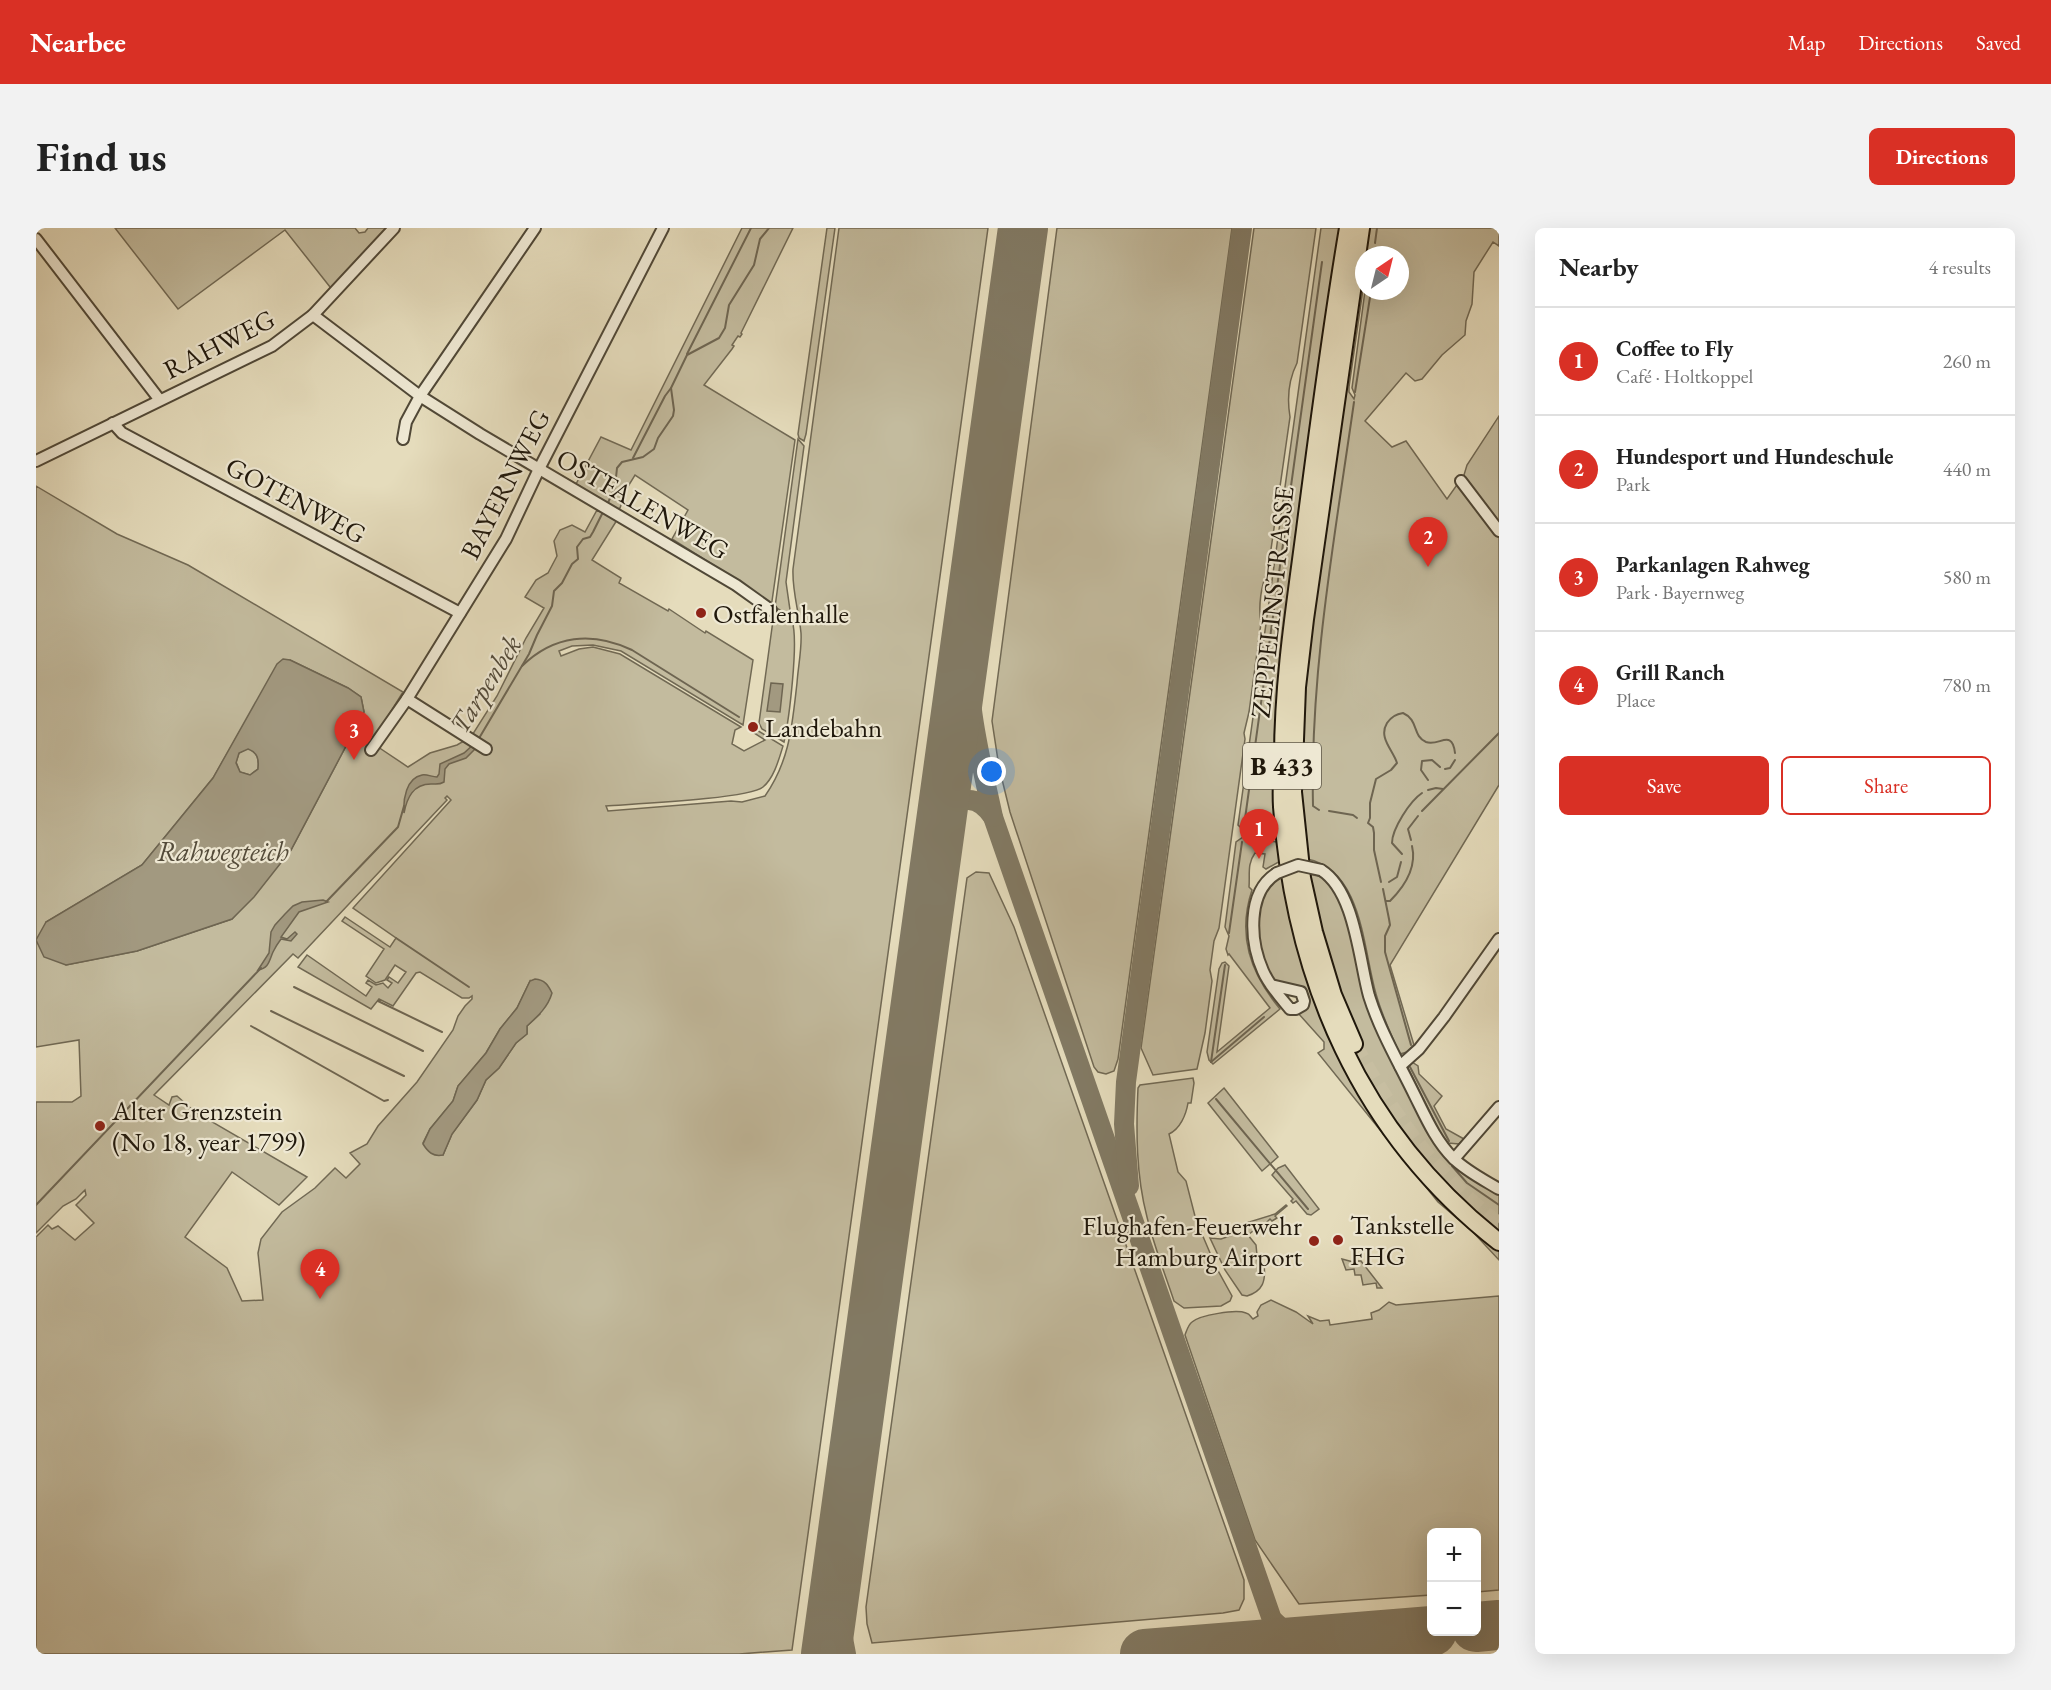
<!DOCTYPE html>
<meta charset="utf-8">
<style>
:root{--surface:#fff;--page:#f2f2f2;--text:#222;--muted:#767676;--line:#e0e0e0;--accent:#d93025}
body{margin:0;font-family:"EB Garamond",serif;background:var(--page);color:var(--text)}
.controls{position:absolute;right:18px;bottom:18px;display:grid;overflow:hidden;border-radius:9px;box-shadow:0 6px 24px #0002}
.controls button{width:54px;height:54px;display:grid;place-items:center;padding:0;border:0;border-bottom:2px solid var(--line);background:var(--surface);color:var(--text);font:30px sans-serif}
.compass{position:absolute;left:1319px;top:18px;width:54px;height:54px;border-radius:50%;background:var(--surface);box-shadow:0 6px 24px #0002;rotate:35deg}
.you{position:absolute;left:956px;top:544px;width:21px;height:21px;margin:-15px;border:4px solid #fff;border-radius:50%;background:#1a73e8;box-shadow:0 0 0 9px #1a73e833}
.badge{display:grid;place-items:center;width:39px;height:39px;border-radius:50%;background:var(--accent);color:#fff;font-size:20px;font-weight:700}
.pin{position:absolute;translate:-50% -50px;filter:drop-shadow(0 2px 3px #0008)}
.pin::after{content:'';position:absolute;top:32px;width:21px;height:18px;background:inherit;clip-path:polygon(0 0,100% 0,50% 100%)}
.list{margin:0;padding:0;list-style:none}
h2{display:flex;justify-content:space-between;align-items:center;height:78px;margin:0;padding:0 24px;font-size:26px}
h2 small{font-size:20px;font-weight:400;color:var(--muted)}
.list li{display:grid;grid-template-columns:39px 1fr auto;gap:18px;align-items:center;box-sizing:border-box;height:108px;padding:0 24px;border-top:2px solid var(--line)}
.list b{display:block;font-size:22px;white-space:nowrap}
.list p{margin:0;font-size:20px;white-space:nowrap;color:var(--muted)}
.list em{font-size:20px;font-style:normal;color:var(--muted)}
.actions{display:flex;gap:12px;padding:18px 24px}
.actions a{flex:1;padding:14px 0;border:2px solid var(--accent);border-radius:9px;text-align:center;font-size:21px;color:var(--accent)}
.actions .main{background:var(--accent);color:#fff}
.map{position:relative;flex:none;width:1463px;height:1426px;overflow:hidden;border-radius:9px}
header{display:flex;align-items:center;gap:36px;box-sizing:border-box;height:84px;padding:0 30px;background:var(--accent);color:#fff}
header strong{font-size:28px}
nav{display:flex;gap:33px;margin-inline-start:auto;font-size:21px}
.intro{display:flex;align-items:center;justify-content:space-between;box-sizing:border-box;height:144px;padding:0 36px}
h1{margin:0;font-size:42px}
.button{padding:15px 27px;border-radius:9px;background:var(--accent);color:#fff;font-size:21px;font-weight:700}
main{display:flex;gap:36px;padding:0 36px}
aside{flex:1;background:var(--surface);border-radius:9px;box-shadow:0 6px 24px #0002}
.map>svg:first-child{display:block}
.green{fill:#c3bb9e;stroke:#716954;stroke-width:1.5;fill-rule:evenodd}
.water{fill:#a29980;stroke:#6e6551;stroke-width:1.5;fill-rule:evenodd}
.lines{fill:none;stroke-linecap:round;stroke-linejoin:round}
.stream{stroke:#6e6551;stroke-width:2}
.taxiway{stroke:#827a64;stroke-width:20}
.runway{stroke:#827a64;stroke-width:50}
.highway-tunnel{stroke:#c7bea1;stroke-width:16;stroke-dasharray:16 8;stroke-linecap:butt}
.minor-casing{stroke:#504837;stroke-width:14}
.highway-casing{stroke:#1f170b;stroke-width:20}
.minor{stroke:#eee8d3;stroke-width:10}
.highway{stroke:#e5dcbc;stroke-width:16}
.minor-bridge-casing{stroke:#504837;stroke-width:14;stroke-linecap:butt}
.minor-bridge{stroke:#eee8d3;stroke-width:10}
.poi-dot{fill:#8f2418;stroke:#eee8d3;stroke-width:2}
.labels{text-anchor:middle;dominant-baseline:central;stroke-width:4.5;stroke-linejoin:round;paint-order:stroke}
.shield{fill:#eee8d3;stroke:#5d5647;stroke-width:1.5}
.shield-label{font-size:26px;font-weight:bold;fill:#1f170b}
.street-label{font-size:27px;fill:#1f170b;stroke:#eee8d3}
.poi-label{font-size:27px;fill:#1f170b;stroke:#eee8d3;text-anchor:start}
.water-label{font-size:28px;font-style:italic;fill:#534b3a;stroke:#eee8d3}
</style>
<header>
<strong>Nearbee</strong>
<nav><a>Map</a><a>Directions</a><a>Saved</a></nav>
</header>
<div class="intro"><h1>Find us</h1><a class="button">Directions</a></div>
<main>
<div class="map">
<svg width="1463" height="1426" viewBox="0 0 1463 1426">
<rect width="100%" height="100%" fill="#e5dcbc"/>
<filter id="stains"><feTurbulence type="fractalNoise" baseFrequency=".00333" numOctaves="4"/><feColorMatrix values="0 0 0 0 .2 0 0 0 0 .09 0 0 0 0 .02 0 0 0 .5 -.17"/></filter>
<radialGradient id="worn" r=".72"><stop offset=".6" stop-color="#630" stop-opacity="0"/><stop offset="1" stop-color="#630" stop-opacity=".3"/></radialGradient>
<g class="green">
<path d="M 79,0 L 319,0 L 323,5 L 329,4 L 332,0 L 354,0 L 298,64 L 249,2 L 142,81 Z"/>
<path d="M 706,0 L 757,0 L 705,105 L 706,106 L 704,109 L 702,108 L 696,117 L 698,118 L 696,121 L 668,157 L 759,212 L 735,380 L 706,355 L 636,311 L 652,282 L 599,247 L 591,260 L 584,280 L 580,282 L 517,243 L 540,256 L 565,209 L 595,222 Z"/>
<path d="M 791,0 L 799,0 L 770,206 L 768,213 L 763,210 L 762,206 Z"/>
<path d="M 803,0 L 952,0 L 756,1422 L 703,1426 L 0,1426 L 0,1009 L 12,997 L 16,1001 L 22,998 L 39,1012 L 58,995 L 40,977 L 50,967 L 49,962 L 40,971 L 27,978 L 0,1005 L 0,874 L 36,874 L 45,868 L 43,812 L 0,819 L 0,258 L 81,306 L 152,337 L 367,464 L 331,522 L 342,519 L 372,539 L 394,525 L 421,517 L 435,509 L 461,468 L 490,410 L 508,380 L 489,369 L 500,352 L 512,345 L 521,328 L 518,313 L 524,302 L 536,297 L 549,304 L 561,282 L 581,292 L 556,332 L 585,350 L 583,355 L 632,383 L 633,381 L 669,405 L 670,403 L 717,432 L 707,497 L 585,423 L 557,417 L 536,418 L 523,423 L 525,428 L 543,421 L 557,419 L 584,426 L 705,499 L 699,502 L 696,516 L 708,523 L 729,512 L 718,505 L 719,501 L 747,518 C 743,531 738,550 727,559 C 713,571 595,576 570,578 L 572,583 L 695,573 L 706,574 L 729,568 C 754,532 756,498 761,455 C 762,439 766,421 765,405 C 763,383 756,364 757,341 ZM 254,432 L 312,460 L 325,469 L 328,484 L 255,622 L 196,691 L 101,723 L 30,737 L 10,694 L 106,637 L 177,550 L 207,498 ZM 411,568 L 415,572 L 317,680 L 360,710 L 354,719 L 309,689 L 306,693 L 348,721 L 330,748 L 340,755 L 349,752 L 359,737 L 370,744 L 362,755 L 353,749 L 351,752 L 356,755 L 352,760 L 347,755 L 340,757 L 332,752 L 330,755 L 336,759 L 330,768 L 271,727 L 262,739 L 335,781 L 343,771 L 357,778 L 380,745 L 384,744 L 426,770 L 433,770 L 436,768 L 436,771 L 429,778 L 422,788 L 417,802 L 381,854 L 342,898 L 331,916 L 314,925 L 324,936 L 310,950 L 299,940 L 279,960 L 246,984 L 225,1011 L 222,1025 L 227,1072 L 206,1073 L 191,1040 L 149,1009 L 196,944 L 243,977 L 271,949 L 159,884 L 141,868 L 136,869 L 133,877 L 118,867 L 257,726 L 262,730 L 411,572 L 409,570 ZM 494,753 L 504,786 L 491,798 L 491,806 L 480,815 L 463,840 L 450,852 L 441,872 L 416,906 L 407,927 L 387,915 L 394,901 L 417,873 L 422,858 L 450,825 L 464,801 L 481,780 Z"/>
<path d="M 1021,0 L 1196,0 L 1082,831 L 1078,843 L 1070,846 L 1062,844 L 1058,839 L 974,584 L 963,539 L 956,493 Z"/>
<path d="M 1218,0 L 1280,0 L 1261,135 C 1253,151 1251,171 1254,189 L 1232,342 C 1225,357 1222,378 1225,395 L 1213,484 L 1208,505 L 1209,511 L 1183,700 L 1178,713 L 1174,742 L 1176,753 L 1169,805 L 1161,841 L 1117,847 L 1105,820 Z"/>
<path d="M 1285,0 L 1306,0 L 1242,602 C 1231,607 1210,607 1202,597 Z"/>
<path d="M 1333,0 L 1463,0 L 1463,18 L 1457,14 L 1438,44 L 1436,76 L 1430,93 L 1429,107 L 1406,127 L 1386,151 L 1379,153 L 1370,145 L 1329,193 L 1356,219 L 1370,213 L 1411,271 L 1428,247 L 1431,237 L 1463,188 L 1463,557 L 1354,737 L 1378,817 L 1371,824 L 1364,826 C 1355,807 1346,787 1340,766 C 1327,722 1327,642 1271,631 L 1265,556 L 1267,473 L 1287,313 L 1289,313 L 1328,34 L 1328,54 L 1313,159 L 1313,164 L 1318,171 L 1319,167 L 1316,160 L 1329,63 L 1364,63 L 1364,27 L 1329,27 Z"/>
<path d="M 762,211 L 768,218 L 750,354 L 755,389 L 739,379 Z"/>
<path d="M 738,385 L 756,393 C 763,412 753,492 748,514 L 726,501 L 723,495 Z"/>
<path d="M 212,520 C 222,525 223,531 222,541 L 214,547 L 204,544 L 200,534 L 203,525 Z"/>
<path d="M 1207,609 L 1241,614 L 1248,631 L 1230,641 L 1227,639 L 1229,626 L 1219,625 C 1211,636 1214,646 1213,659 L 1216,662 C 1201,707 1214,745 1244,781 L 1177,836 L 1173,832 L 1171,824 L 1183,741 L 1186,735 L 1189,734 L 1193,738 L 1181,824 L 1234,780 L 1193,726 L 1192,727 L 1190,721 L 1193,708 L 1189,699 L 1200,614 Z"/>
<path d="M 940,644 L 953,645 L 978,699 L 1208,1352 L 1208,1371 L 1203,1382 L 1187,1385 L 836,1415 L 831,1396 L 830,1379 L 931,650 Z"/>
<path d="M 1273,646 L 1286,649 L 1301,666 L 1310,688 L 1330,769 L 1392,902 L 1463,965 L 1463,1007 L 1384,933 L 1327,849 L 1294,737 Z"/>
<path d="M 1250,647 L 1326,865 L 1463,1017 L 1463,1032 L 1436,1003 L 1402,974 L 1282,825 L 1288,821 L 1288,814 L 1262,785 L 1272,774 C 1274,751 1251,761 1238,751 C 1222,739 1220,699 1224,680 C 1226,672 1229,666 1232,659 L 1234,659 L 1239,653 Z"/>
<path d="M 1376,834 L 1382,838 L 1383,846 L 1406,868 L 1398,878 L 1410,901 L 1428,911 L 1423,916 L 1412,915 L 1406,908 L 1372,840 Z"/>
<path d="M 1157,850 L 1158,855 L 1155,875 L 1152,875 C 1150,887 1144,901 1133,906 L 1142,944 L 1150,953 L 1160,992 L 1180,1039 L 1196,1068 L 1194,1073 L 1185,1078 L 1148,1080 L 1138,1073 C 1129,1046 1118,1018 1111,989 C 1100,947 1100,903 1102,860 L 1104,857 Z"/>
<path d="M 1188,860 L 1242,929 L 1226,943 L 1172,875 Z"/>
<path d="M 1249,937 L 1283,981 L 1275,987 L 1271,986 L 1260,973 L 1257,975 L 1255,973 L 1257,971 L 1236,947 L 1242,940 Z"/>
<path d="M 1250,977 L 1251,978 L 1239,988 L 1241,990 L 1236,993 L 1234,991 L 1229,996 L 1230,999 L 1225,1003 L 1222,999 L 1212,1007 L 1220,1017 L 1222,1038 L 1228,1037 C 1230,1053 1227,1063 1211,1068 L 1206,1067 L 1189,1042 L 1174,1010 L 1185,1011 L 1211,1002 L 1210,995 L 1239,986 Z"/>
<path d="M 1306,1031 L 1321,1035 L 1321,1033 L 1325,1033 L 1346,1060 L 1341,1060 L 1340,1055 L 1327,1057 L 1325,1047 L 1319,1047 L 1318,1041 L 1310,1042 Z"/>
<path d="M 1463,1068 L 1463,1362 L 1441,1364 L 1440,1304 L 1396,1304 L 1395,1367 L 1263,1376 L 1219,1312 L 1149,1107 C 1151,1102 1152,1097 1156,1094 C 1164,1087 1200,1081 1210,1085 C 1214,1086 1214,1088 1217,1091 L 1222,1088 L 1221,1084 L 1225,1077 L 1235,1072 L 1260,1084 L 1277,1096 L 1272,1088 L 1284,1093 L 1293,1092 L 1294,1097 L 1336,1091 L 1335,1085 L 1343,1082 L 1353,1074 L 1360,1077 Z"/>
</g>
<g class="water">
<path d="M 247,431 L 254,432 L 312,460 L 325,469 L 328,484 L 255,622 L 218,669 L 196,691 L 101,723 L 30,737 L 8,729 L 0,712 L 10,694 L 106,637 L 177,550 L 241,436 ZM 212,521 C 222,525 223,531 222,541 L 214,547 L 204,544 L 200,535 L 203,525 Z"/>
<path d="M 735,455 L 747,456 L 744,484 L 731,483 Z"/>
<path d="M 438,516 L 442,518 L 430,530 L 413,536 L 409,541 L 408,554 C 403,557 401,556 395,556 C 377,556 371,570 368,585 C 367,572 370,550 386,547 C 391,546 396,549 401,549 L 403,546 L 404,536 L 428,525 Z"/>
<path d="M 287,672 L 292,674 L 263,684 L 245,709 L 251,711 L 259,704 L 261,706 L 255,713 L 245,711 C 242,715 239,720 237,724 C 233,733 233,740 222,742 L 233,725 L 235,704 L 239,697 L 249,686 L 257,678 L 266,674 Z"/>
<path d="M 499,751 C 509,752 512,757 516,765 C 512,779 502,788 491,798 L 491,806 L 480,815 L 463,840 L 450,852 L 441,872 L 416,906 L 407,927 C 397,929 392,924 387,916 L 394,901 L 417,873 L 422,858 L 450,825 L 464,801 L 481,780 L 494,753 Z"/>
</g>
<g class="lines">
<g class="stream">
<path d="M 1462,0 L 1463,1"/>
<path d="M 1339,15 L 1341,0"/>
<path d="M 651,126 L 715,0"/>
<path d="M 1319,164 L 1335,63"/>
<path d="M 597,230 L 629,168 L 635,160"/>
<path d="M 571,277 L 579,259 L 581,240 L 586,234 L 607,229 L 618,221 L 622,210 L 637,188 L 638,182 L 635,160 L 651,127 L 683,110 L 689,100 L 693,77 L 718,37 L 724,11 L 733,0"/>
<path d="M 486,438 C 518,407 556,403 596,422 L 703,489"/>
<path d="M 442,512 L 493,426 L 501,407 L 516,378 L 518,363 L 526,355 L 536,336 L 542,331 L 541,319 L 547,311 L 554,309 L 557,304 L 567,284"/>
<path d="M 1409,541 L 1414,540 L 1419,532"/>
<path d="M 1392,552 L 1385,542 L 1386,533 L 1396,532 L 1404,539"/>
<path d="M 1392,562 L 1400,560 L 1407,561"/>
<path d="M 1283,582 L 1277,578 C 1274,442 1299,308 1318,174"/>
<path d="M 1293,583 L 1317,587 L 1321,590"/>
<path d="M 1386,583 L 1463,505"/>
<path d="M 1208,598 L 1286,34"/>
<path d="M 1375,612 L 1372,601 L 1382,588"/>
<path d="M 1366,626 L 1356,615 C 1356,601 1374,573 1386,565"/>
<path d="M 1345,654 L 1338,622 L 1338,605 L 1337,599 L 1332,595 L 1334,590 L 1334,575 L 1340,551 L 1355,542 L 1361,535 C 1357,522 1342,510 1351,495 C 1355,489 1360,486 1367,485 C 1383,492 1376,508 1390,514 C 1403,519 1416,500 1419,525"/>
<path d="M 1353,654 L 1361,649 L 1365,634"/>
<path d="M 1347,661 L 1353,691 L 1354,697 L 1349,708 L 1349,724 L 1375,817"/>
<path d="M 1350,673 L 1354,673 C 1368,659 1381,639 1376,618"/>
<path d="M 290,674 L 362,599 L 368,578"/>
<path d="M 1193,705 L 1206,614"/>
<path d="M 360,710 L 433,759"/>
<path d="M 258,759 L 387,823"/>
<path d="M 342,773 L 406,804"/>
<path d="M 235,783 L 368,848"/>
<path d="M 215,798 L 348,873 L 352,872"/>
<path d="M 1175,834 L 1189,737"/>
<path d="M 1175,834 L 1228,789"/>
<path d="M 1374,839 L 1413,913"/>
<path d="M 1180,871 L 1272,981"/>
<path d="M 1416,938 L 1431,955 L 1463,977"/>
<path d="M 0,977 L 225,740"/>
</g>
<g class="taxiway">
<path d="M 938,353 C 936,394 932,434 935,474 C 939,513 949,551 957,589 L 1248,1426"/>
<path d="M 905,592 C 920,568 940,564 957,589"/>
<path d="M 1093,958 L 1088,896 L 1090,854 L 1206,0"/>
<path d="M 803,1336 L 803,1389 L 810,1426"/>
<path d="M 1238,1393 L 1252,1406 L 1270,1413"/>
<path d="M 1346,1407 L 1365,1412 L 1381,1426"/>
<path d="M 1294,1410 L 1315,1415 L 1329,1426"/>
<path d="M 786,1426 L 794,1399"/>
</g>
<g class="runway">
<path d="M 1440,1399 L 1463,1397"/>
<path d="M 790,1426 L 987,0"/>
<path d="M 1109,1426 L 1396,1403"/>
</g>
<path class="highway-tunnel" d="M 1318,816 C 1355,886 1400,948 1463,997"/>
<g class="minor-casing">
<g id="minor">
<path d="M 0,11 L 123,171"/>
<path d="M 277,87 L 384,168 L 444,206 L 700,357 L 735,382"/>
<path d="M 77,195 L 86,205 L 424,385"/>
<path d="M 367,211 L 370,194 L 384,168 L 499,0"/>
<path d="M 0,233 L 236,118 L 277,87 L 358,0"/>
<path d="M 1425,253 L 1463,303"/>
<path d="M 371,471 L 450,521"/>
<path d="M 335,522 L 371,471 L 470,311 L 503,241 L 627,0"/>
<path d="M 1285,642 C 1319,663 1323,732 1333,768 C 1344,803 1363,835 1379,868 C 1390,890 1400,913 1417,930 C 1430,943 1448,952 1463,961"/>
<path d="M 1235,757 L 1265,764 L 1268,773 L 1267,777 L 1260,781 L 1254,781 C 1244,769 1233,757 1227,743 C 1214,714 1210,664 1241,645"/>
<path d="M 1364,838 L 1383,821 L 1408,789 L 1463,711"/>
<path d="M 1418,931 L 1463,879"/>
</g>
</g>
<g class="highway-casing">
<g id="highway">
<path d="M 1312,0 C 1295,101 1282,201 1269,302 C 1259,378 1247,453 1247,530 C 1246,546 1245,563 1246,579 C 1259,752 1324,905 1463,1014"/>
<path d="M 1318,816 L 1297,767 L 1278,704 L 1266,650 L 1257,564 L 1261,459 L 1269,391 L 1325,0"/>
</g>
</g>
<use href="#minor" class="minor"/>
<use href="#highway" class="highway"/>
<g class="minor-bridge-casing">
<path id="minor-bridge" d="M 1241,645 L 1262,637 L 1285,642"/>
</g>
<use href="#minor-bridge" class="minor-bridge"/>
</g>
<g class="poi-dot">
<circle cx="665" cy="385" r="6"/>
<circle cx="717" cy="499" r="6"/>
<circle cx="64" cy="898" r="6"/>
<circle cx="1302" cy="1012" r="6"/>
<circle cx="1278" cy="1013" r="6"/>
</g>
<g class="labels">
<rect class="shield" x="1207" y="515" width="78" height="46" rx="4.5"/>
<g class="shield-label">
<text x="1246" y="538">B 433</text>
</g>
<g class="street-label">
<text transform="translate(183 116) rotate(-27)">RAHWEG</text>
<text transform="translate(469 256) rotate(-63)">BAYERNWEG</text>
<text transform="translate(260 272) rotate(28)">GOTENWEG</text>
<text transform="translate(607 276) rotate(30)">OSTFALENWEG</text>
<text transform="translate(1236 374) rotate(-84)">ZEPPELINSTRASSE</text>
</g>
<g class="poi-label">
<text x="677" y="385">Ostfalenhalle</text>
<text x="729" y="499">Landebahn</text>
<text x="76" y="882">Alter Grenzstein<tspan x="76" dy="31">(No 18, year 1799)</tspan></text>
<text x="1314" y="996">Tankstelle<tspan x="1314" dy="31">FHG</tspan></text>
<text x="1266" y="997" text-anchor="end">Flughafen-Feuerwehr<tspan x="1266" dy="31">Hamburg Airport</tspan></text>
</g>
<g class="water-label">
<text transform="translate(449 456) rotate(-58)">Tarpenbek</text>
<text x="187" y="623">Rahwegteich</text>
</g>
</g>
<rect width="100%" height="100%" filter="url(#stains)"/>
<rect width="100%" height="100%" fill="url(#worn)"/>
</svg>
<div class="controls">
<button>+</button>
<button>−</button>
</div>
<svg class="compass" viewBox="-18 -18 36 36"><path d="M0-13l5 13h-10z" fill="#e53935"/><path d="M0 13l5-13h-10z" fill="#767676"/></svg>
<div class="you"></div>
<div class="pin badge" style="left:1223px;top:631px">1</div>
<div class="pin badge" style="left:1392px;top:339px">2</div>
<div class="pin badge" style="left:318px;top:532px">3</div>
<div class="pin badge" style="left:284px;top:1071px">4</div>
</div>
<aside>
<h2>Nearby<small>4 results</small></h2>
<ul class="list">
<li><span class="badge">1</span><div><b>Coffee to Fly</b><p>Café · Holtkoppel</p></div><em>260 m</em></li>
<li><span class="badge">2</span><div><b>Hundesport und Hundeschule</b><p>Park</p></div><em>440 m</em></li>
<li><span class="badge">3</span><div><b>Parkanlagen Rahweg</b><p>Park · Bayernweg</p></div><em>580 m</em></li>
<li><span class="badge">4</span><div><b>Grill Ranch</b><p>Place</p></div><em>780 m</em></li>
</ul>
<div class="actions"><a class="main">Save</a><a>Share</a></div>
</aside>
</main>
